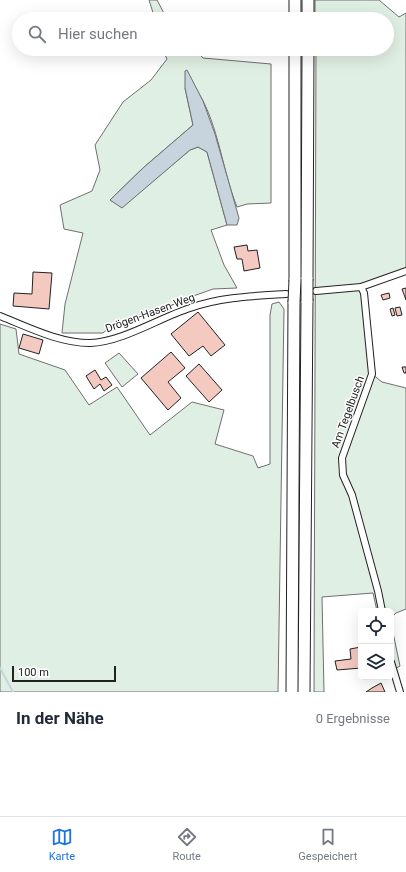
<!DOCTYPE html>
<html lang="de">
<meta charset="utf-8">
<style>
:root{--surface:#fff;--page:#f2f2f3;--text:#1f2937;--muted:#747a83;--line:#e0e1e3;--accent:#1a73e8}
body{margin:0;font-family:Roboto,sans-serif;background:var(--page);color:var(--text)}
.controls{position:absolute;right:12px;bottom:12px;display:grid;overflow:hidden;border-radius:6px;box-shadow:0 4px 16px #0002}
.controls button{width:36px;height:36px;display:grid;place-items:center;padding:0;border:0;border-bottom:1px solid var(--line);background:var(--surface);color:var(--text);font:20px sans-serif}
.scale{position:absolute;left:12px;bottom:10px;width:104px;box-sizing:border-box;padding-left:4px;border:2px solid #222;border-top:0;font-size:11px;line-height:14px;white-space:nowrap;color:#222;-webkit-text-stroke:3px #fff;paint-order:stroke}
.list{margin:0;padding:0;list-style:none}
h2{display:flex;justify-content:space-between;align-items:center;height:52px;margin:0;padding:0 16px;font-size:17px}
h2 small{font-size:13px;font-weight:400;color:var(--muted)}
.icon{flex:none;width:22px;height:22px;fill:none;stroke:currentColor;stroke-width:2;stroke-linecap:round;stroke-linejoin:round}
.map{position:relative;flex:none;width:406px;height:692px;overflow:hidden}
.search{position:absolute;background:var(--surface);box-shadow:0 4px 16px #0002;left:12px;right:12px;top:12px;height:44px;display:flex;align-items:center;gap:10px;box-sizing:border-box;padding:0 14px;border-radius:22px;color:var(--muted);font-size:15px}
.sheet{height:124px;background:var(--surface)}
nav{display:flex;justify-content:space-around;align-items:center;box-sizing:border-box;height:56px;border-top:1px solid var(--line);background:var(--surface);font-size:11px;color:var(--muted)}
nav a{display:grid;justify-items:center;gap:2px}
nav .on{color:var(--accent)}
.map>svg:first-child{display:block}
.green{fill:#e0efe3;stroke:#6f6f6f}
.water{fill:#c7d3dd;stroke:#6f6f6f}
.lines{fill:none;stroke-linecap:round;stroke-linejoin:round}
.stream{stroke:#c7d3dd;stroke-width:2}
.building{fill:#f3c9c0;stroke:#222}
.minor-casing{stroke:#222;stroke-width:8}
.motorway-casing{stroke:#222;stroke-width:13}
.minor{stroke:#fff;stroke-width:6}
.motorway{stroke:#fff;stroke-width:11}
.motorway-bridge-casing{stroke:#222;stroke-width:13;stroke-linecap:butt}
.motorway-bridge{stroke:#fff;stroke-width:11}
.labels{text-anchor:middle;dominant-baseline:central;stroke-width:3;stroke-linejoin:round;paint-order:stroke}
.street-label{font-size:11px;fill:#222;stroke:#fff}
</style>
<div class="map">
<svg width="406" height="692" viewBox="0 0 406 692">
<rect width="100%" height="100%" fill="#fff"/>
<g class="green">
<path d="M 149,0 L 157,0 L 167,19 L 155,19 Z"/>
<path d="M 315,0 L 379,0 L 399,17 L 406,13 L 406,271 L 362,287 L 372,374 L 382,382 L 406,388 L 406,609 L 396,613 L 391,618 L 391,611 L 377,611 L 373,593 L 322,597 L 324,692 L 314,692 L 316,49 L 387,49 L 387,19 L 315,19 Z"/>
<path d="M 162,49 L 195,49 L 203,58 L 271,64 L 271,203 L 247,204 L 237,207 C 222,170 219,126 198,92 L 185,88 L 193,125 L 143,168 L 110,200 L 122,207 L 190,150 L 198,147 L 207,152 L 227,225 L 211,230 L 224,265 L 237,288 L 213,289 L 112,325 L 103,333 L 62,333 L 65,304 L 83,233 L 64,229 L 60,205 L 92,191 L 100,170 L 95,145 L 123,102 L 151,80 L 167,59 Z"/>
<path d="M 279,302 L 284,309 L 278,692 L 0,692 L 0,324 L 16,329 L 19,354 L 65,370 L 89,405 L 117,387 L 150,435 L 192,402 L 224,410 L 215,444 L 253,456 L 258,468 L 270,464 L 270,315 L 272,304 Z"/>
<path d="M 119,353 L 138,374 L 122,387 L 105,363 Z"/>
<path d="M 391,623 L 400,666 L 391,671 Z"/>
</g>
<path class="water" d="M 187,70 L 203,101 L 215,134 L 239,218 L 237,225 L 227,225 L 207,152 L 198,147 L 190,150 L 122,208 L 110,200 L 143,168 L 193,125 L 185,88 L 185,71 Z"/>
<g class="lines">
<path class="stream" d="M 0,668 L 13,692"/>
</g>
<g class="building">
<path d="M 247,245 L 248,251 L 257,250 L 260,268 L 244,271 L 242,259 L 237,259 L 234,247 Z"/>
<path d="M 33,272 L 52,273 L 49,309 L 13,306 L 14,293 L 32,294 Z"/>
<path d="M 406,288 L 406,300 L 402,289 Z"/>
<path d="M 389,293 L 390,298 L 383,300 L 381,295 Z"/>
<path d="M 400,307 L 402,315 L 397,316 L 395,308 Z"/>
<path d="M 393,308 L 395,315 L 392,316 L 390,309 Z"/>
<path d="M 198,312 L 225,345 L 211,356 L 203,346 L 189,356 L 171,334 Z"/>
<path d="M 23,334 L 43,340 L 39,354 L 19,348 Z"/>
<path d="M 171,352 L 185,368 L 168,382 L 181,398 L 168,410 L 141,378 Z"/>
<path d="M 199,364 L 222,390 L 209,402 L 186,376 Z"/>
<path d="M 402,367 L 406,367 L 406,373 L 404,373 Z"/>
<path d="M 95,370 L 101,380 L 106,377 L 112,385 L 104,391 L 100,384 L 94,389 L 86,376 Z"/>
<path d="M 361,647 L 361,668 L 337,670 L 335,661 L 351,659 L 350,649 Z"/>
<path d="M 381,683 L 385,692 L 366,692 L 372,688 Z"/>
</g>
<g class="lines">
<g class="minor-casing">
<g id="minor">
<path d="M 361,287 L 364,293 L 372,374 L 342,458 L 343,475 L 352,495 L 378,591 L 382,611"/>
<path d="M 316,291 L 361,287 L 406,271"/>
<path d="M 0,316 C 28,327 59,343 90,343 C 122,342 159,318 190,308 C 220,297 254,296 286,294"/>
<path d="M 391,662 L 400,692"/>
</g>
</g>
<g class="motorway-casing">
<g id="motorway">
<path d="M 295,19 L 295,0"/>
<path d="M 308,19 L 308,0"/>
<path d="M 307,279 L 308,49"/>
<path d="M 295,280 L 295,49"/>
<path d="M 292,692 L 294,302"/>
<path d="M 304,692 L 307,301"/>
</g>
</g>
<use href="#minor" class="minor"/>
<use href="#motorway" class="motorway"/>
<g class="motorway-bridge-casing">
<g id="motorway-bridge">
<path d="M 307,279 L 307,301"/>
<path d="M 294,302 L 295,280"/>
</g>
</g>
<use href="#motorway-bridge" class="motorway-bridge"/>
</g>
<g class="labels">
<g class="street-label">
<text transform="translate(150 313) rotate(-20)">Drögen-Hasen-Weg</text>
<text transform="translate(348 412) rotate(-70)">Am Tegelbusch</text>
</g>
</g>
</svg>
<div class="controls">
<button><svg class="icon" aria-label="locate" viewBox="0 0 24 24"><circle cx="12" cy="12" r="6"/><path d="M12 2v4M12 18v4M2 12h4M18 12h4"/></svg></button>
<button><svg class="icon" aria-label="layers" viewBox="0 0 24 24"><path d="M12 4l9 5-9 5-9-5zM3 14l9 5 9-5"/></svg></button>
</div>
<div class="scale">100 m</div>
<div class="search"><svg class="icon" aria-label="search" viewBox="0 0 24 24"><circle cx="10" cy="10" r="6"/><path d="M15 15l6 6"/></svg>Hier suchen</div>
</div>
<section class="sheet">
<h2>In der Nähe<small>0 Ergebnisse</small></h2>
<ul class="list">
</ul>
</section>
<nav>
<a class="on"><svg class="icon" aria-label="map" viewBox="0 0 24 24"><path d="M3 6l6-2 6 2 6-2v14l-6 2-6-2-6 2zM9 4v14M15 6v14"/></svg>Karte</a>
<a><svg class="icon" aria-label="directions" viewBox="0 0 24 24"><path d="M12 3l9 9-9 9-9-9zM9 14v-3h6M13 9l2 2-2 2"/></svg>Route</a>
<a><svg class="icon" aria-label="saved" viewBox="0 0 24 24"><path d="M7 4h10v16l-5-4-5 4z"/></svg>Gespeichert</a>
</nav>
